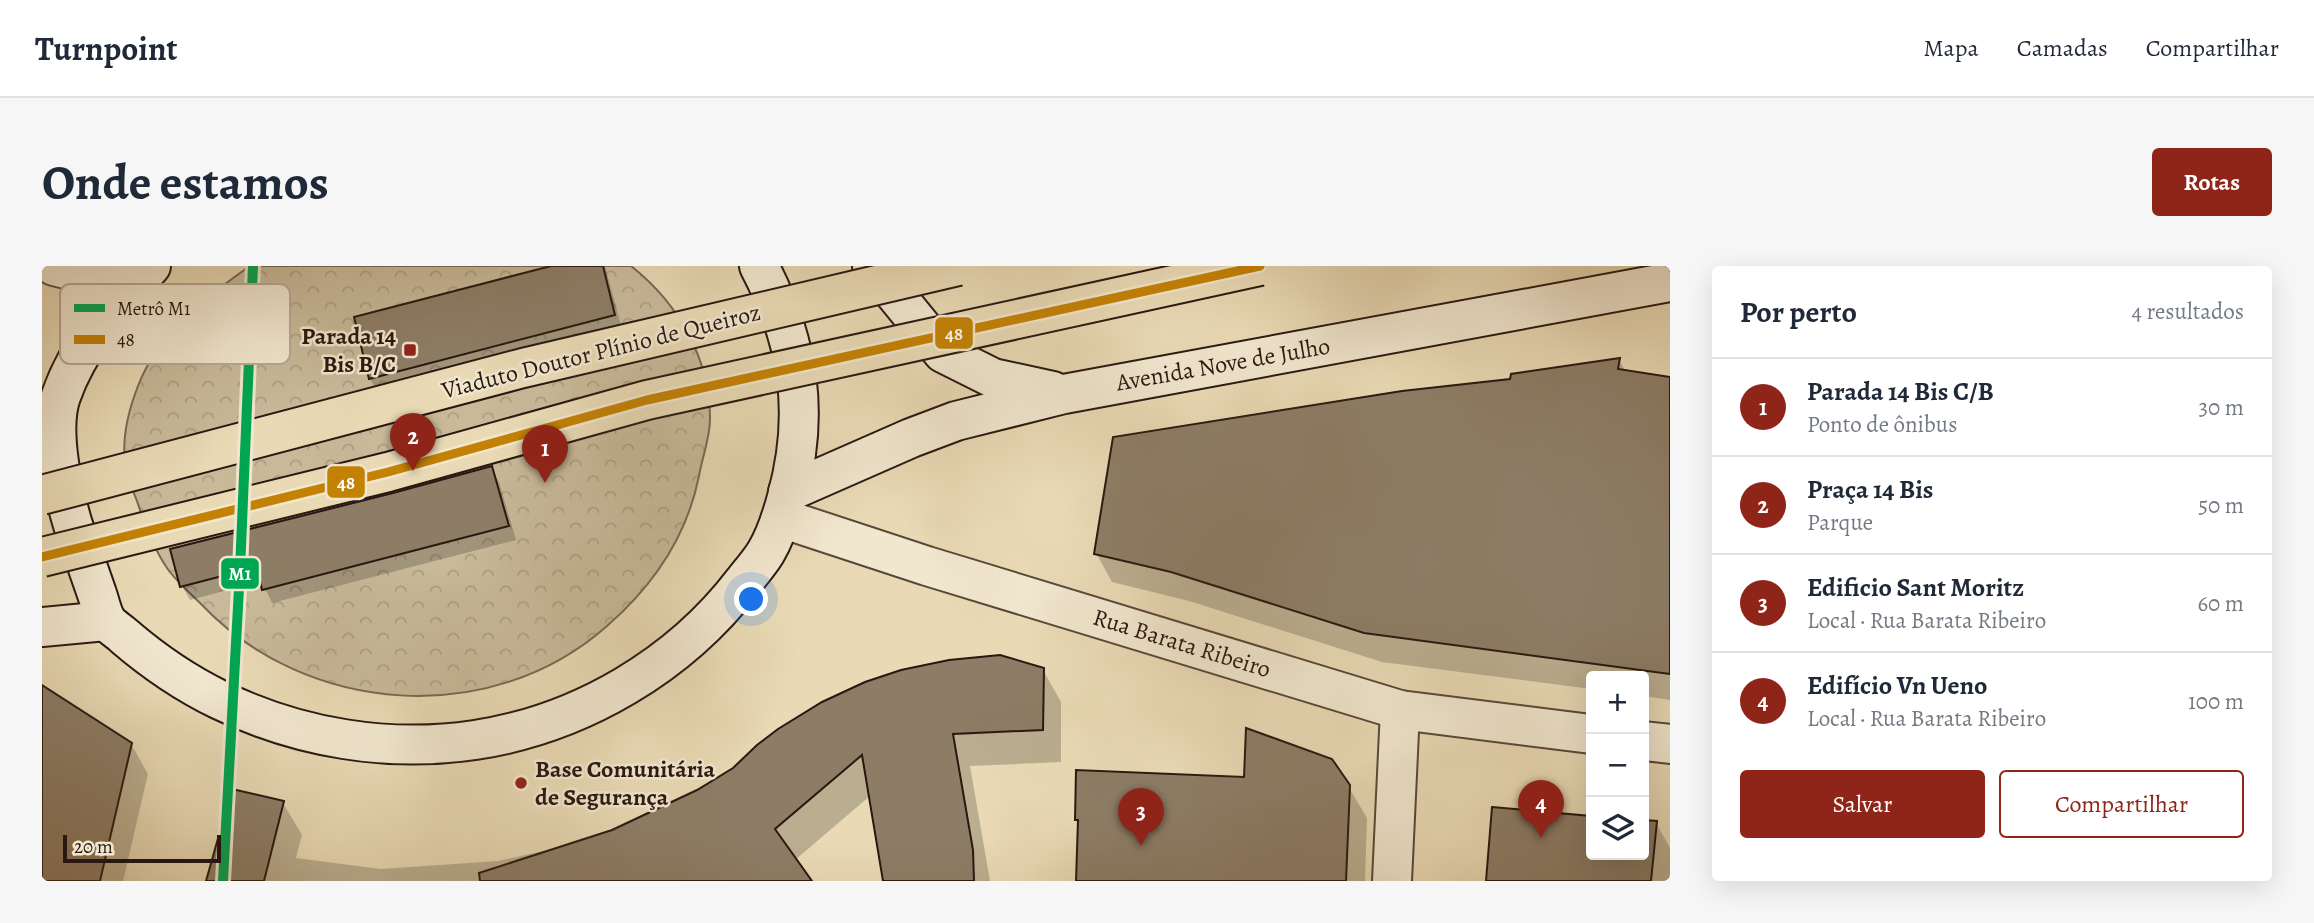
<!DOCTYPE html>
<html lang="pt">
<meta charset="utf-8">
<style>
:root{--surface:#fff;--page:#f6f6f7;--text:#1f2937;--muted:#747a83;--line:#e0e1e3;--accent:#8f2418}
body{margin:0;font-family:Alegreya,serif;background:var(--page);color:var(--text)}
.controls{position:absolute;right:21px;bottom:21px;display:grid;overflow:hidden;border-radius:7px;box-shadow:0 7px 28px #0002}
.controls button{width:63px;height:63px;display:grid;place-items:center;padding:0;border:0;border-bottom:2px solid var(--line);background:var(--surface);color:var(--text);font:35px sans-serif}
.scale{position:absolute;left:21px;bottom:18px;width:158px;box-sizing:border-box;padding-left:7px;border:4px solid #291811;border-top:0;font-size:19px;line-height:24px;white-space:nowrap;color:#291811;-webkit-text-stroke:5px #f1e7cf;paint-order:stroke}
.you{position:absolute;left:710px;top:334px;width:24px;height:24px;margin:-18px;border:5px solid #fff;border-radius:50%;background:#1a73e8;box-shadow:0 0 0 10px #1a73e833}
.badge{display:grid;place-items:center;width:46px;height:46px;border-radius:50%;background:var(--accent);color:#fff;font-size:23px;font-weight:700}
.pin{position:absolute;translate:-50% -58px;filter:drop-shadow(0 2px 4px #0008)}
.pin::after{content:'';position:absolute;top:37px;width:24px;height:21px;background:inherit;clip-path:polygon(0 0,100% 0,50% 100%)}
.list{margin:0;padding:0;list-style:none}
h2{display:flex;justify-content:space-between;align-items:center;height:91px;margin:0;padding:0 28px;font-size:30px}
h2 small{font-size:23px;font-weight:400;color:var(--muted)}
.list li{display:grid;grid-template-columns:46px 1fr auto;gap:21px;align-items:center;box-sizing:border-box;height:98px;padding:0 28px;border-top:2px solid var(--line)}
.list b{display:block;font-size:26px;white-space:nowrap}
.list p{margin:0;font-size:23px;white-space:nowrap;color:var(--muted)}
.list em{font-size:23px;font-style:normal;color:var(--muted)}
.actions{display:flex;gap:14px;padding:21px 28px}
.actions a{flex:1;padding:16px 0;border:2px solid var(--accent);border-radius:7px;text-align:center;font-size:24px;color:var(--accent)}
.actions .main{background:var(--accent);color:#fff}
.icon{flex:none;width:38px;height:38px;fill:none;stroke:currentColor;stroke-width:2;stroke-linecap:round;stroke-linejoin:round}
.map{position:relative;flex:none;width:1628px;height:615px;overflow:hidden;border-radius:7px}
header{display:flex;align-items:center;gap:42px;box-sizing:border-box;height:98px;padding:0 35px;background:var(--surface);border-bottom:2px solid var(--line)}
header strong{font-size:33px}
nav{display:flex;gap:38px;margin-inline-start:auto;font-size:24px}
.intro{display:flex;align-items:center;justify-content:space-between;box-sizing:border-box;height:168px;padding:0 42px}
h1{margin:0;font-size:49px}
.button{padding:18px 32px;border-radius:7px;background:var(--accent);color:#fff;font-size:24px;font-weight:700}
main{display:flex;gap:42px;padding:0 42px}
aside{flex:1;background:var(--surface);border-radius:7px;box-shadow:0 7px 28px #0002}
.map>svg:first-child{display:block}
.park{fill:url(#park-crowns);stroke:#786855;stroke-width:2}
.shadow{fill:#0003}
.building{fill:#8d7d66;stroke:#291811;stroke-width:2}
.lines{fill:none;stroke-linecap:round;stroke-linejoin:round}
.minor-casing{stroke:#59483a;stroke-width:42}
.tertiary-casing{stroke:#59483a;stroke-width:42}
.secondary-casing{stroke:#291811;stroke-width:42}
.minor{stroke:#f1e7cf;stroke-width:38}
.tertiary{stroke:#f1e7cf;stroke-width:38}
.secondary{stroke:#f1e7cf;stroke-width:38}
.primary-bridge-casing{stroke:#291811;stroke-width:42;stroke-linecap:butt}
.primary-bridge{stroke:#e9dab5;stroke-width:38}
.bus-1-casing{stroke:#f1e7cf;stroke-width:14}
.bus-1{stroke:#c48204;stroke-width:9}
.metro-1-casing{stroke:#f1e7cf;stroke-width:16}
.metro-1{stroke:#00a651;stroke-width:10}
.poi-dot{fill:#8f2418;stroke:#f1e7cf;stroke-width:2.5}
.labels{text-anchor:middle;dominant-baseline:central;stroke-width:5;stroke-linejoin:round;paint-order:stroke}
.poi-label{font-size:24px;font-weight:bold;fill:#291811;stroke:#f1e7cf;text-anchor:end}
.street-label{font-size:24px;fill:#291811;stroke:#f1e7cf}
.key{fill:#f1e7cf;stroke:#b5a996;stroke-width:2}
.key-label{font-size:19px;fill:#291811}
.line-badge{stroke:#f1e7cf;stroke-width:2.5}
.badge-label{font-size:19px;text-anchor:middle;font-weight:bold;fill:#fff}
</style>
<header>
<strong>Turnpoint</strong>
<nav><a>Mapa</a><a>Camadas</a><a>Compartilhar</a></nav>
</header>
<div class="intro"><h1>Onde estamos</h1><a class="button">Rotas</a></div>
<main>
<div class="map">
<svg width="1628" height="615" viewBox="0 0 1628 615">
<defs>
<pattern id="park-crowns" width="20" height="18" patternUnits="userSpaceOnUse" patternTransform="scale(1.75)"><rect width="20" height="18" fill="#c8b999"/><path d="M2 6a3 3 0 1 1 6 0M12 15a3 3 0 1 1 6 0" fill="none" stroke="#ac9e83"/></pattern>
</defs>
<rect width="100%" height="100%" fill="#e9dab5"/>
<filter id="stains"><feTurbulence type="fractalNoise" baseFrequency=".00286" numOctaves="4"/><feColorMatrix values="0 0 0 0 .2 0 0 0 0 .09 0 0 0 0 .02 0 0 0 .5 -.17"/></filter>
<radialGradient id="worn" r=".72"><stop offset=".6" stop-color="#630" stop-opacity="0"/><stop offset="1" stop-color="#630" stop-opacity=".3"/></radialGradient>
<path class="park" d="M 208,0 L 589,0 C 636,37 668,92 668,153 C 668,172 660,192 657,210 C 645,270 611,320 565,360 C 449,463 265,449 160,339 C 148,327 134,315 125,302 C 112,283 103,259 96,238 C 91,224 84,210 83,195 C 80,170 87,143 96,120 C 115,69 165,30 208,0 Z"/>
<g class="shadow">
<path d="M 516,0 L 563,0 L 580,63 L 336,127 L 328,113 L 314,53 Z"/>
<path d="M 1577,94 L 1584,106 L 1628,113 L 1628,434 L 1602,430 L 1602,410 L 1549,410 L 1549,423 L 1340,396 L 1147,335 L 1070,316 L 1054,287 L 1470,115 Z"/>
<path d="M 449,202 L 457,216 L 474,274 L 230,337 L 220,315 L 148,334 L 140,320 Z"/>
<path d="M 1001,404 L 1019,436 L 1019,496 L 928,500 L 948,615 L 842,615 L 828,530 L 753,594 L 767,615 L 166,615 L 241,537 L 260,569 L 254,592 L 339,603 L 456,595 L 520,581 L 571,566 Z"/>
<path d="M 0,425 L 89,478 L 106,508 L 81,615 L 0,615 Z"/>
<path d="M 1306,520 L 1325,552 L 1323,615 L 1036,615 L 1037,559 L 1034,554 Z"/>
<path d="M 1452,543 L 1549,551 L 1549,589 L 1602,589 L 1602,556 L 1614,557 L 1628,582 L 1628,615 L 1446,615 Z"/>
</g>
<g class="building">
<path d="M 509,0 L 561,0 L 573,49 L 327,113 L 312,51 Z"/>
<path d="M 1578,92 L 1576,103 L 1628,111 L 1628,408 L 1322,367 L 1129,306 L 1052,288 L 1071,171 L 1360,125 L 1468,113 L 1469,108 Z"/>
<path d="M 450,200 L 467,260 L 220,324 L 215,301 L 138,321 L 128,283 L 351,227 Z"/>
<path d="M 958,389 L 1002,402 L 1001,464 L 911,468 L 931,584 L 932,615 L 841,615 L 820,489 L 733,563 L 770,615 L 438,615 L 437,607 L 570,564 L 655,524 L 691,502 L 715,479 L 736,463 L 780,436 L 823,416 L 859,404 L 907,394 Z"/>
<path d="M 0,419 L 90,477 L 58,615 L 0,615 Z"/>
<path d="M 1204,462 L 1290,493 L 1308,519 L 1304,615 L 1034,615 L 1036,554 L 1033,554 L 1034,504 L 1202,511 Z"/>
<path d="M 190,523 L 242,535 L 222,615 L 164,615 Z"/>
<path d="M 1450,541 L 1549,550 L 1549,589 L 1602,589 L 1602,554 L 1615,555 L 1609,615 L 1444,615 Z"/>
</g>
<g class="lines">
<g class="minor-casing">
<g id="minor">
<path d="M 739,252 L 885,300 L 1358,444 L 1549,468"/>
<path d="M 1602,475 L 1628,478"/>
<path d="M 1350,615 L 1358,444"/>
</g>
</g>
<g class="tertiary-casing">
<path id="tertiary" d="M 12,0 L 90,20"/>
</g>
<g class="secondary-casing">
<g id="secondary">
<path d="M 109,0 C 73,37 36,81 19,130 C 7,164 21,226 31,259 C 39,282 47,305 55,328 C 58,336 60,348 65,355 C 69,361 77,365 82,370 C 111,395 143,417 178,434 C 257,472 346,487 433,474 C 539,458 638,399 702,315 C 710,305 718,296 724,286 C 734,269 740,250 745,231 C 768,148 757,76 717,0"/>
<path d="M 830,0 L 901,87 L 951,112 L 1011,125"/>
<path d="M 746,226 L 869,172 L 914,155 L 1022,128 L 1628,16"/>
<path d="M 0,361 L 64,355"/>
</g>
</g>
<use href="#minor" class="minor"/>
<use href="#tertiary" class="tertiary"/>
<use href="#secondary" class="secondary"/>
<g class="primary-bridge-casing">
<g id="primary-bridge">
<path d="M 0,229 L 481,102 L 916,0"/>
<path d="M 0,291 L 346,206 L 605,134 L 1218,0"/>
</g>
</g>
<use href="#primary-bridge" class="primary-bridge"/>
<g class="bus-1-casing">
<path id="bus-1" d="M 0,291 L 346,206 L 605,134 L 1218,0"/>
</g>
<use href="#bus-1" class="bus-1"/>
<g class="metro-1-casing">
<path id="metro-1" d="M 181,615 L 198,304 L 211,0"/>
</g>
<use href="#metro-1" class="metro-1"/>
</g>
<g class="poi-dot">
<rect x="361" y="77" width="14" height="14" rx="3.5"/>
<circle cx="479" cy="517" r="7"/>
</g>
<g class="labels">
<g class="poi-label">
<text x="354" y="70">Parada 14<tspan x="354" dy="28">Bis B/C</tspan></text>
<text x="493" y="503" text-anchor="start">Base Comunitária<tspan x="493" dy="28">de Segurança</tspan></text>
</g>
<g class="street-label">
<text transform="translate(559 85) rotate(-14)">Viaduto Doutor Plínio de Queiroz</text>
<text transform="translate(1181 98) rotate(-10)">Avenida Nove de Julho</text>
<text transform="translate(1140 377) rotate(17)">Rua Barata Ribeiro</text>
</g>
</g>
<rect x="18" y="18" width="230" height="80" rx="10" class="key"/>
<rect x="32" y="38" width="31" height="8" fill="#00a651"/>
<rect x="32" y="69" width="31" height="9" fill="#c48204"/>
<g class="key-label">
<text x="75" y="49">Metrô M1</text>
<text x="75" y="80">48</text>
</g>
<g class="line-badge">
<rect x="892" y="50" width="40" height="34" rx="7" fill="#c48204"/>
<rect x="284" y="199" width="40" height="34" rx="7" fill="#c48204"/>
<rect x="178" y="291" width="40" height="33" rx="7" fill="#00a651"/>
</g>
<g class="badge-label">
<text x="912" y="74">48</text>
<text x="304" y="223">48</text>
<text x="198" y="314">M1</text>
</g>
<rect width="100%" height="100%" filter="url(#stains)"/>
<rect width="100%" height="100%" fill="url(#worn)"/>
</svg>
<div class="controls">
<button>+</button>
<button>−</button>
<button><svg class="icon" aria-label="layers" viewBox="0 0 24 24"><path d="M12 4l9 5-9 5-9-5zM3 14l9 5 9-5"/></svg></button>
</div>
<div class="scale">20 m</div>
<div class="you"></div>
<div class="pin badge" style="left:503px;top:217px">1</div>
<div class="pin badge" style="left:371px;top:205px">2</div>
<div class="pin badge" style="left:1099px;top:580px">3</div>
<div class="pin badge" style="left:1499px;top:572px">4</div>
</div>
<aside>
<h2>Por perto<small>4 resultados</small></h2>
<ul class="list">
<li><span class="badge">1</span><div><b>Parada 14 Bis C/B</b><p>Ponto de ônibus</p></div><em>30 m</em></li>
<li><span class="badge">2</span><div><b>Praça 14 Bis</b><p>Parque</p></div><em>50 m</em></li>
<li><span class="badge">3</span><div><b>Edificio Sant Moritz</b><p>Local · Rua Barata Ribeiro</p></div><em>60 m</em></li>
<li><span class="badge">4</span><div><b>Edifício Vn Ueno</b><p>Local · Rua Barata Ribeiro</p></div><em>100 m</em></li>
</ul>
<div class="actions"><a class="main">Salvar</a><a>Compartilhar</a></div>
</aside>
</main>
